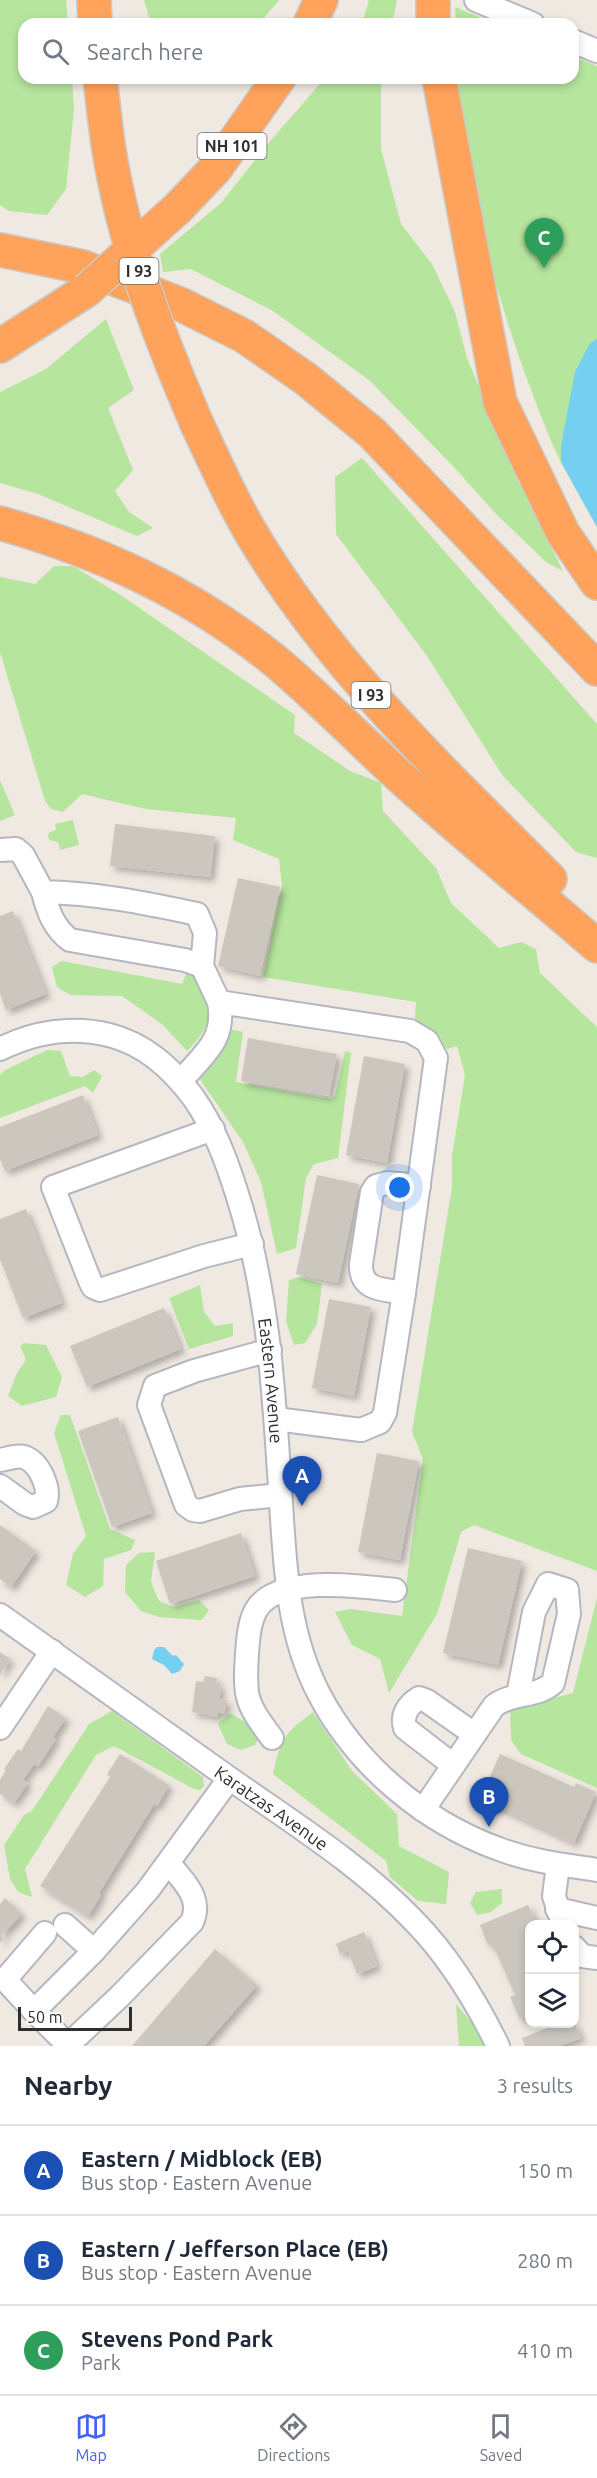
<!DOCTYPE html>
<meta charset="utf-8">
<style>
:root{--surface:#fff;--page:#f6f6f7;--text:#1f2937;--muted:#747a83;--line:#e0e1e3;--accent:#4264fb}
body{margin:0;font-family:Ubuntu,sans-serif;background:var(--page);color:var(--text)}
.controls{position:absolute;right:18px;bottom:18px;display:grid;overflow:hidden;border-radius:12px;box-shadow:0 3px 9px #0003}
.controls button{width:54px;height:54px;display:grid;place-items:center;padding:0;border:0;border-bottom:2px solid var(--line);background:var(--surface);color:var(--text);font:30px sans-serif}
.scale{position:absolute;left:18px;bottom:15px;width:114px;box-sizing:border-box;padding-left:6px;border:3px solid #2e2e2e;border-top:0;font-size:16px;line-height:21px;white-space:nowrap;color:#2e2e2e;-webkit-text-stroke:4px #fff;paint-order:stroke}
.you{position:absolute;left:400px;top:1188px;width:21px;height:21px;margin:-15px;border:4px solid #fff;border-radius:50%;background:#1a73e8;box-shadow:0 0 0 9px #1a73e833}
.badge{display:grid;place-items:center;width:39px;height:39px;border-radius:50%;background:var(--accent);color:#fff;font-size:20px;font-weight:700}
.pin{position:absolute;translate:-50% -50px;filter:drop-shadow(0 2px 3px #0008)}
.pin::after{content:'';position:absolute;top:32px;width:21px;height:18px;background:inherit;clip-path:polygon(0 0,100% 0,50% 100%)}
.list{margin:0;padding:0;list-style:none}
h2{display:flex;justify-content:space-between;align-items:center;height:78px;margin:0;padding:0 24px;font-size:26px}
h2 small{font-size:20px;font-weight:400;color:var(--muted)}
.list li{display:grid;grid-template-columns:39px 1fr auto;gap:18px;align-items:center;box-sizing:border-box;height:90px;padding:0 24px;border-top:2px solid var(--line)}
.list b{display:block;font-size:22px;white-space:nowrap}
.list p{margin:0;font-size:20px;white-space:nowrap;color:var(--muted)}
.list em{font-size:20px;font-style:normal;color:var(--muted)}
.icon{flex:none;width:33px;height:33px;fill:none;stroke:currentColor;stroke-width:2;stroke-linecap:round;stroke-linejoin:round}
.map{position:relative;flex:none;width:597px;height:2046px;overflow:hidden}
.search{position:absolute;background:var(--surface);box-shadow:0 3px 9px #0003;left:18px;right:18px;top:18px;height:66px;display:flex;align-items:center;gap:15px;box-sizing:border-box;padding:0 21px;border-radius:18px;color:var(--muted);font-size:22px}
.sheet{height:348px;background:var(--surface)}
nav{display:flex;justify-content:space-around;align-items:center;box-sizing:border-box;height:84px;border-top:2px solid var(--line);background:var(--surface);font-size:16px;color:var(--muted)}
nav a{display:grid;justify-items:center;gap:3px}
nav .on{color:var(--accent)}
.map>svg:first-child{display:block}
.green{fill:#b6e59e}
.water{fill:#75cff0}
.building{fill:#cbc7bf;filter:url(#shadow)}
.lines{fill:none;stroke-linecap:round;stroke-linejoin:round}
.minor-casing{stroke:#b4b7c1;stroke-width:26}
.highway-casing{stroke:#c9c9c9;stroke-width:36}
.minor{stroke:#fff;stroke-width:22}
.highway{stroke:#ffa35c;stroke-width:33}
.highway-bridge-casing{stroke:#c9c9c9;stroke-width:36;stroke-linecap:butt}
.highway-bridge{stroke:#ffa35c;stroke-width:33}
.labels{text-anchor:middle;dominant-baseline:central;stroke-width:4.5;stroke-linejoin:round;paint-order:stroke}
.shield{fill:#fff;stroke:#6d6d6d;stroke-width:1.5}
.shield-label{font-size:16px;font-weight:bold;fill:#2e2e2e}
.street-label{font-size:18px;fill:#2e2e2e;stroke:#fff}
</style>
<div class="map">
<svg width="597" height="2046" viewBox="0 0 597 2046">
<defs>
<filter id="shadow"><feDropShadow dx="4.5" dy="4.5" stdDeviation="3" flood-color="#0004"/></filter>
</defs>
<rect width="100%" height="100%" fill="#efe9e1"/>
<g class="green">
<path d="M 0,0 L 66,0 L 68,24 L 24,24 L 24,78 L 72,78 L 74,110 L 66,189 L 47,215 L 9,211 L 0,205 Z"/>
<path d="M 144,0 L 279,0 L 259,24 L 151,24 Z"/>
<path d="M 369,0 L 397,0 L 392,24 L 362,24 Z"/>
<path d="M 455,7 L 497,24 L 456,24 Z"/>
<path d="M 573,56 L 597,66 L 597,527 C 585,506 573,485 562,464 C 548,437 538,408 527,379 C 491,282 468,182 458,78 L 573,78 Z"/>
<path d="M 325,78 L 381,78 L 381,149 L 401,224 L 432,264 L 455,312 L 467,358 L 515,475 L 563,571 L 546,562 L 497,515 L 453,466 L 369,380 L 273,311 L 191,269 L 163,272 L 160,254 L 221,203 L 272,139 Z"/>
<path d="M 106,319 L 134,390 L 108,408 L 133,470 L 115,491 L 129,512 L 153,528 L 137,536 L 38,494 L 0,483 L 0,392 L 46,369 Z"/>
<path d="M 362,458 L 597,724 L 597,858 L 576,852 L 503,776 L 427,656 L 336,534 L 335,477 Z"/>
<path d="M 54,566 L 73,566 L 122,596 L 295,715 L 294,733 L 350,771 L 381,783 L 383,811 L 436,868 L 451,903 L 499,948 L 521,942 L 536,949 L 540,973 L 597,1027 L 597,1571 L 474,1525 L 461,1532 L 437,1614 L 389,1693 L 380,1659 L 352,1645 L 335,1612 L 350,1609 L 402,1616 L 423,1459 L 412,1432 L 452,1187 L 452,1156 L 465,1075 L 457,1046 L 447,1049 L 415,1018 L 416,1002 L 263,977 L 282,885 L 279,859 L 233,840 L 236,818 L 146,809 L 82,794 L 63,812 L 51,809 L 45,801 L 0,652 L 0,577 L 35,584 Z"/>
<path d="M 0,780 L 15,815 L 0,821 Z"/>
<path d="M 73,820 L 79,845 L 60,850 L 58,842 L 49,840 L 48,835 L 50,832 L 56,830 L 55,824 Z"/>
<path d="M 62,961 L 182,984 L 190,965 L 198,970 C 209,1010 219,1019 187,1051 L 163,1025 L 122,996 L 70,995 L 57,987 L 52,967 Z"/>
<path d="M 228,1029 L 243,1032 L 236,1082 L 330,1099 L 335,1096 L 345,1051 L 351,1053 L 338,1158 L 314,1164 L 306,1178 L 296,1248 L 277,1254 L 261,1182 L 243,1142 L 199,1078 L 221,1045 Z"/>
<path d="M 47,1050 L 61,1051 L 70,1076 L 83,1077 L 94,1070 L 102,1076 L 93,1093 L 85,1086 L 0,1118 L 0,1075 L 5,1070 Z"/>
<path d="M 299,1277 L 322,1284 L 317,1324 L 305,1343 L 294,1345 L 286,1321 L 289,1280 Z"/>
<path d="M 200,1285 L 204,1312 L 215,1326 L 233,1323 L 233,1336 L 189,1349 L 169,1298 Z"/>
<path d="M 24,1343 L 46,1345 L 62,1377 L 56,1397 L 22,1406 L 8,1396 L 17,1373 L 26,1360 L 20,1346 Z"/>
<path d="M 61,1415 L 70,1415 L 110,1529 L 135,1540 L 131,1550 L 104,1559 L 103,1586 L 85,1597 L 66,1585 L 73,1554 L 86,1536 L 54,1433 Z"/>
<path d="M 155,1552 L 151,1582 L 159,1601 L 174,1607 L 199,1600 L 209,1610 L 202,1620 L 159,1617 L 141,1611 L 125,1592 L 126,1565 L 139,1553 Z"/>
<path d="M 597,1598 L 597,1788 L 521,1754 L 511,1740 L 510,1709 L 573,1693 Z"/>
<path d="M 112,1711 L 203,1777 L 204,1786 L 200,1790 L 194,1789 L 114,1746 L 96,1755 L 25,1869 L 32,1897 L 18,1892 L 10,1879 L 4,1845 L 24,1815 L 32,1811 L 89,1724 Z"/>
<path d="M 313,1712 L 352,1771 L 397,1814 L 399,1846 L 449,1872 L 446,1904 L 418,1901 L 390,1877 L 386,1861 L 273,1774 C 281,1737 284,1734 313,1712 Z"/>
<path d="M 230,1713 L 245,1722 L 259,1737 L 255,1745 L 241,1750 L 227,1744 L 218,1724 Z"/>
<path d="M 502,1889 L 502,1903 L 491,1912 L 477,1915 L 470,1903 L 476,1892 Z"/>
<path d="M 456,2004 L 477,2029 L 484,2046 L 459,2046 Z"/>
</g>
<g class="water">
<path d="M 597,339 L 597,527 L 561,462 L 561,446 L 575,372 L 590,343 Z"/>
<path d="M 157,1647 L 164,1647 L 173,1656 L 176,1655 L 184,1664 L 180,1671 L 172,1674 L 164,1665 L 152,1659 L 154,1650 Z"/>
</g>
<g class="building">
<path d="M 115,824 L 215,836 L 210,877 L 110,866 Z"/>
<path d="M 238,878 L 280,887 L 260,976 L 218,966 Z"/>
<path d="M 13,911 L 46,994 L 6,1010 L 0,994 L 0,916 Z"/>
<path d="M 248,1038 L 337,1054 L 329,1096 L 241,1081 Z"/>
<path d="M 364,1056 L 405,1064 L 387,1163 L 346,1155 Z"/>
<path d="M 83,1095 L 98,1135 L 5,1171 L 0,1159 L 0,1127 Z"/>
<path d="M 317,1175 L 359,1184 L 338,1283 L 296,1274 Z"/>
<path d="M 26,1209 L 62,1303 L 23,1318 L 0,1259 L 0,1219 Z"/>
<path d="M 329,1299 L 371,1307 L 354,1396 L 312,1388 Z"/>
<path d="M 164,1308 L 181,1349 L 87,1387 L 70,1346 Z"/>
<path d="M 118,1417 L 152,1513 L 112,1527 L 78,1431 Z"/>
<path d="M 377,1453 L 419,1461 L 400,1560 L 358,1552 Z"/>
<path d="M 0,1525 L 36,1551 L 11,1587 L 0,1579 Z"/>
<path d="M 241,1533 L 255,1576 L 170,1604 L 156,1561 Z"/>
<path d="M 468,1548 L 522,1561 L 498,1665 L 443,1653 Z"/>
<path d="M 0,1652 L 10,1659 L 0,1675 Z"/>
<path d="M 205,1676 L 217,1678 L 216,1685 L 221,1686 L 219,1699 L 227,1700 L 224,1714 L 218,1712 L 217,1717 L 192,1712 L 196,1681 L 203,1682 Z"/>
<path d="M 48,1706 L 66,1718 L 53,1737 L 56,1739 L 38,1766 L 34,1764 L 23,1780 L 28,1783 L 14,1803 L 0,1794 L 0,1780 L 6,1770 L 4,1769 L 18,1749 L 21,1751 Z"/>
<path d="M 120,1754 L 169,1785 L 157,1806 L 154,1804 L 99,1893 L 101,1895 L 88,1916 L 40,1886 L 110,1777 L 107,1774 Z"/>
<path d="M 500,1754 L 574,1787 L 576,1783 L 596,1792 L 574,1843 L 480,1799 Z"/>
<path d="M 5,1898 L 22,1914 L 1,1936 L 4,1939 L 0,1943 L 0,1904 Z"/>
<path d="M 528,1905 L 536,1922 L 530,1924 L 530,2014 L 519,2018 L 510,1997 L 515,1995 L 492,1943 L 488,1945 L 480,1925 Z"/>
<path d="M 364,1932 L 377,1966 L 357,1974 L 348,1951 L 340,1954 L 336,1944 Z"/>
<path d="M 215,1949 L 257,1985 L 204,2046 L 132,2046 Z"/>
<path d="M 558,2024 L 575,2024 L 581,2038 L 559,2046 L 525,2046 L 522,2038 Z"/>
</g>
<g class="lines">
<g class="minor-casing">
<g id="minor">
<path d="M 476,0 L 533,24"/>
<path d="M 573,41 L 597,51"/>
<path d="M 0,850 L 16,849 L 23,855 L 43,892 C 96,893 146,903 197,914 L 205,933 L 202,966 L 219,1002"/>
<path d="M 43,892 C 48,912 54,928 70,940 L 185,960 L 202,966"/>
<path id="s1" d="M 0,1049 C 34,1032 72,1026 109,1035 C 145,1044 171,1068 193,1097 C 214,1127 226,1159 237,1194 C 270,1296 274,1397 281,1503 C 285,1568 288,1635 319,1694 C 356,1765 424,1822 499,1849 C 530,1861 564,1865 597,1870"/>
<path d="M 181,1081 C 203,1054 226,1041 219,1002 L 410,1031 L 427,1041 L 436,1058 L 404,1293 L 385,1413 L 380,1422 L 361,1430 L 276,1419"/>
<path d="M 213,1129 L 53,1187 L 90,1281 L 93,1287 L 100,1290 L 204,1256 L 252,1244"/>
<path d="M 404,1293 C 383,1289 360,1291 361,1264 L 372,1192 L 376,1186 L 387,1183 L 419,1186"/>
<path d="M 270,1350 L 194,1371 L 155,1386 L 149,1405 L 186,1505 L 193,1510 L 200,1511 L 240,1499 L 280,1495"/>
<path d="M 0,1460 C 7,1459 17,1455 24,1457 C 39,1462 50,1487 46,1501 L 33,1507 L 25,1504 L 0,1486"/>
<path id="s2" d="M 0,1615 C 76,1669 152,1724 229,1778 C 293,1823 361,1865 415,1922 C 450,1958 476,2001 498,2046"/>
<path d="M 0,1728 L 52,1651"/>
<path d="M 272,1738 C 246,1703 244,1698 247,1654 C 248,1639 249,1623 256,1610 C 277,1574 362,1586 395,1590"/>
<path d="M 453,1765 L 405,1728 C 401,1715 408,1705 419,1698 L 427,1701 L 474,1734"/>
<path d="M 423,1810 L 494,1706 C 511,1692 537,1698 553,1683 L 569,1614 L 567,1590 L 548,1584 L 534,1612 L 518,1695"/>
<path d="M 169,1863 C 183,1882 203,1897 192,1922 L 119,1997 L 68,2045 L 34,2011 L 94,1951 L 148,1890 L 229,1779"/>
<path d="M 558,1865 L 554,1896 L 563,1924"/>
<path d="M 557,1909 L 597,1918"/>
<path d="M 65,1925 L 94,1951"/>
<path d="M 574,1947 L 582,1956 L 597,1958"/>
<path d="M 34,2011 L 9,1984 L 9,1975 L 45,1933"/>
</g>
</g>
<g class="highway-casing">
<g id="highway">
<path d="M 94,0 L 95,24"/>
<path d="M 433,0 L 433,24"/>
<path d="M 310,24 L 321,0"/>
<path d="M 100,78 L 104,112"/>
<path d="M 439,78 L 500,402 L 563,533 L 597,583"/>
<path d="M 178,208 L 216,168 L 279,78"/>
<path d="M 0,250 L 83,267 L 180,304 L 244,336 L 306,379 L 372,433 L 597,669"/>
<path d="M 0,346 L 87,290"/>
<path d="M 197,424 C 214,460 230,497 250,531 C 328,664 442,771 550,879"/>
<path d="M 0,523 C 101,552 191,593 274,660 C 317,696 356,736 397,774 C 462,833 531,889 597,946"/>
</g>
</g>
<use href="#minor" class="minor"/>
<use href="#highway" class="highway"/>
<g class="highway-bridge-casing">
<g id="highway-bridge">
<path d="M 104,112 C 115,221 154,324 197,424"/>
<path d="M 87,290 L 178,208"/>
</g>
</g>
<use href="#highway-bridge" class="highway-bridge"/>
</g>
<g class="labels">
<g class="shield">
<rect x="197.5" y="133" width="69" height="26" rx="4.5"/>
<rect x="119.5" y="258" width="39" height="26" rx="4.5"/>
<rect x="351.5" y="682" width="39" height="26" rx="4.5"/>
</g>
<g class="shield-label">
<text x="232" y="146">NH 101</text>
<text x="139" y="271">I 93</text>
<text x="371" y="695">I 93</text>
</g>
<g class="street-label">
<text stroke="none"><textPath href="#s1" startOffset="516">Eastern Avenue</textPath></text>
<text stroke="none"><textPath href="#s2" startOffset="333">Karatzas Avenue</textPath></text>
</g>
</g>
</svg>
<div class="controls">
<button><svg class="icon" aria-label="locate" viewBox="0 0 24 24"><circle cx="12" cy="12" r="6"/><path d="M12 2v4M12 18v4M2 12h4M18 12h4"/></svg></button>
<button><svg class="icon" aria-label="layers" viewBox="0 0 24 24"><path d="M12 4l9 5-9 5-9-5zM3 14l9 5 9-5"/></svg></button>
</div>
<div class="scale">50 m</div>
<div class="you"></div>
<div class="pin badge" style="left:302px;top:1506px;background:#1a4fb4">A</div>
<div class="pin badge" style="left:489px;top:1827px;background:#1a4fb4">B</div>
<div class="pin badge" style="left:544px;top:268px;background:#2e9e5b">C</div>
<div class="search"><svg class="icon" aria-label="search" viewBox="0 0 24 24"><circle cx="10" cy="10" r="6"/><path d="M15 15l6 6"/></svg>Search here</div>
</div>
<section class="sheet">
<h2>Nearby<small>3 results</small></h2>
<ul class="list">
<li><span class="badge" style="background:#1a4fb4">A</span><div><b>Eastern / Midblock (EB)</b><p>Bus stop · Eastern Avenue</p></div><em>150 m</em></li>
<li><span class="badge" style="background:#1a4fb4">B</span><div><b>Eastern / Jefferson Place (EB)</b><p>Bus stop · Eastern Avenue</p></div><em>280 m</em></li>
<li><span class="badge" style="background:#2e9e5b">C</span><div><b>Stevens Pond Park</b><p>Park</p></div><em>410 m</em></li>
</ul>
</section>
<nav>
<a class="on"><svg class="icon" aria-label="map" viewBox="0 0 24 24"><path d="M3 6l6-2 6 2 6-2v14l-6 2-6-2-6 2zM9 4v14M15 6v14"/></svg>Map</a>
<a><svg class="icon" aria-label="directions" viewBox="0 0 24 24"><path d="M12 3l9 9-9 9-9-9zM9 14v-3h6M13 9l2 2-2 2"/></svg>Directions</a>
<a><svg class="icon" aria-label="saved" viewBox="0 0 24 24"><path d="M7 4h10v16l-5-4-5 4z"/></svg>Saved</a>
</nav>
